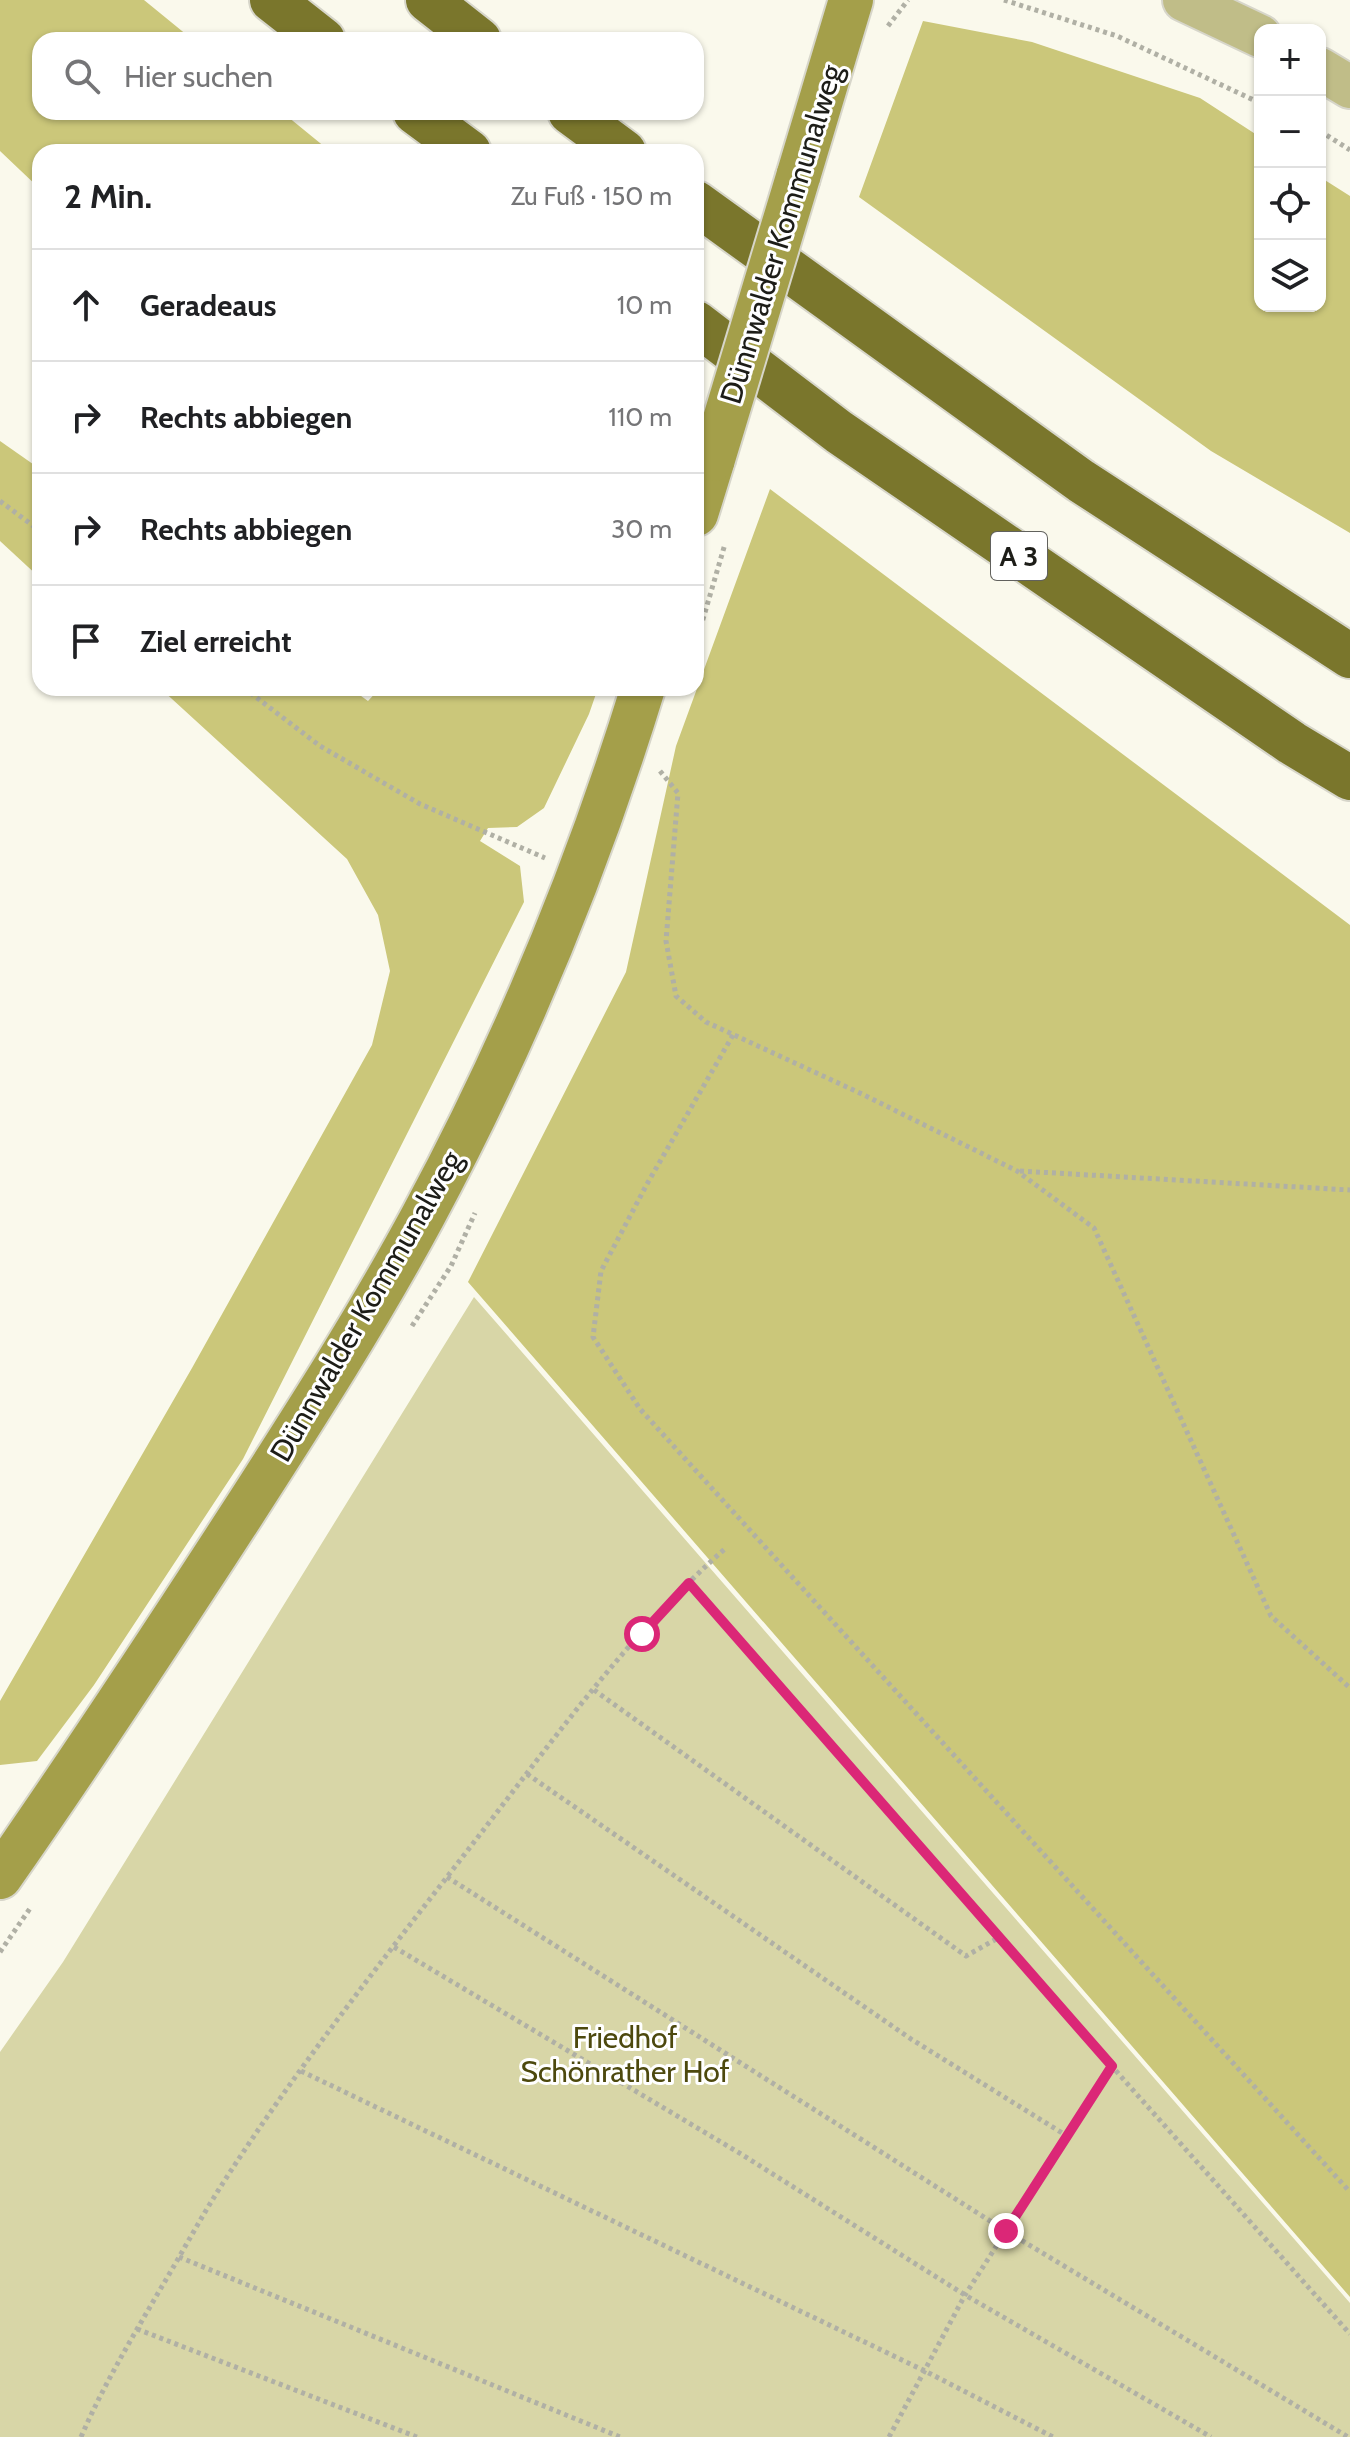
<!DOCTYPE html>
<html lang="de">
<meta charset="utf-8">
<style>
:root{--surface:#fff;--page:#f2f2f2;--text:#202124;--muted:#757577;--line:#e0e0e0}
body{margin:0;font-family:Cabin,sans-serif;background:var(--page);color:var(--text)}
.controls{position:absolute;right:24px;top:24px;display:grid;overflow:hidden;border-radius:16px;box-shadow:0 2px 6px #0004}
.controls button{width:72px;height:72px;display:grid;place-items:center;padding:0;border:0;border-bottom:2px solid var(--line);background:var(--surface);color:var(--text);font:40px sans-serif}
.stop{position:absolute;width:24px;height:24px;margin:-18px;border:6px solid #db2777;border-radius:50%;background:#fff}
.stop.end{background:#db2777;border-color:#fff;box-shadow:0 2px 8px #0008}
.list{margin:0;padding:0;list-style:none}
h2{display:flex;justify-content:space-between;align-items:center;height:104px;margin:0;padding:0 32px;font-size:34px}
h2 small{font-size:26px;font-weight:400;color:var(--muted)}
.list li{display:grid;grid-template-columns:52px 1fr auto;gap:24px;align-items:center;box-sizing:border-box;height:112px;padding:0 32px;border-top:2px solid var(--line)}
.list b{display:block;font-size:30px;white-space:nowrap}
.list em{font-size:26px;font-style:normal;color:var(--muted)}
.icon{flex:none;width:44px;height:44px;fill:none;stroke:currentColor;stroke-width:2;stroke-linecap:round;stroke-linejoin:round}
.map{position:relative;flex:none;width:1350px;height:2437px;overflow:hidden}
.search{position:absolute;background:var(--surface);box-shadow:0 2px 6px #0004;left:32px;top:32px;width:672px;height:88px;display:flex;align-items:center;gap:20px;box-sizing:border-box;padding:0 28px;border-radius:24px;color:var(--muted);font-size:30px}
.panel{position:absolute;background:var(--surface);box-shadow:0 2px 6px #0004;left:32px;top:144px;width:672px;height:552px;border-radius:24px}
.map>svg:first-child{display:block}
.green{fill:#d8d6a7}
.forest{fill:#cbc77a}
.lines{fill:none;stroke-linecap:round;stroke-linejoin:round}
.street-casing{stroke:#d7d6ca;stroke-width:46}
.secondary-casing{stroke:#d7d6ca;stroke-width:48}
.highway-casing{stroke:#d7d6ca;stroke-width:48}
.path{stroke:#b0b0a5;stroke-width:5;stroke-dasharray:4 4;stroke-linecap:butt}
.street{stroke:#c0bd88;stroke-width:42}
.secondary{stroke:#a49f4a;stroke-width:44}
.highway{stroke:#7a762c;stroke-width:44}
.secondary-bridge-casing{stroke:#d7d6ca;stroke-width:48;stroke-linecap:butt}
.secondary-bridge{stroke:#a49f4a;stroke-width:44}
.route{stroke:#db2777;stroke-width:10}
.labels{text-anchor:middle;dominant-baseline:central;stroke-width:6;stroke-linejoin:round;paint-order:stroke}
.shield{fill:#fff;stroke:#61615d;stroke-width:2}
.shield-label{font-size:28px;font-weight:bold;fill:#1d1d18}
.street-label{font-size:30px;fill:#1d1d18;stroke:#fff}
.park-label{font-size:30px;fill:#4d490e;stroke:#fff}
</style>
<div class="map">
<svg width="1350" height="2437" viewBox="0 0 1350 2437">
<rect width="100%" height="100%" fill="#faf9ec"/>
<path class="green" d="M 474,1297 L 1350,2303 L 1350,2437 L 0,2437 L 0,2052 L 63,1962 Z"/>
<g class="forest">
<path d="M 0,0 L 144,0 L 193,40 L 40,40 L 40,112 L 282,112 L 331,152 L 40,152 L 40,189 L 0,151 Z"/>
<path d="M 923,21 L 1032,42 L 1200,98 L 1260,137 L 1260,306 L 1320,306 L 1320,177 L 1350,196 L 1350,533 L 1211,451 L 859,197 Z"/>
<path d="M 0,441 L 40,469 L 40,578 L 0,541 Z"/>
<path d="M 770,489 L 1350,925 L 1350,2297 L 468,1282 L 626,972 L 676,746 Z"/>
<path d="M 160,688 L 350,688 L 368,701 L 380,688 L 598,688 L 589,714 L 544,808 L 517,827 L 488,828 L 480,841 L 520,866 L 524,902 L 243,1459 L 94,1685 L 37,1761 L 0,1765 L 0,1701 L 192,1368 L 372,1045 L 390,971 L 378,915 L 347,859 Z"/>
</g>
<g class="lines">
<g class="street-casing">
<g id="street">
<path d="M 1184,0 L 1260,36"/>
<path d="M 1320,69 L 1350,87"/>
</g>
</g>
<g class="secondary-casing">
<g id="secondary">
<path d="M 798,177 L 851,0"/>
<path d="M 696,514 L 713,459"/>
<path d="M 0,1877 C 83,1758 163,1636 242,1514 C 305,1416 368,1318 423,1216 C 513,1049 587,870 643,688"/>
</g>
</g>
<g class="highway-casing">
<g id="highway">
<path d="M 272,0 L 323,40"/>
<path d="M 428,0 L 479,40"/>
<path d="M 415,112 L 469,152"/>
<path d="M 570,112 L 624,152"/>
<path d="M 696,203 L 1081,481 L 1350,656"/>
<path d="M 696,323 L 839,432 L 1292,743 L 1350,778"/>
</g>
</g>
<g class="path">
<path d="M 1004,0 L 1117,36 L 1260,103"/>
<path d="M 888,26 L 908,0"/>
<path d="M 1320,131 L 1350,150"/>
<path d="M 0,501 L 40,531"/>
<path d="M 696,643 L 725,544"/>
<path d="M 244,688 L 320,746 L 420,804 L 545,858"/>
<path d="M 660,771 L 678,793 L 666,941 L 676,996 L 706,1022 L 862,1094 L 1017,1171 L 1094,1228 L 1271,1616 L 1350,1688"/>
<path d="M 733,1035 L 647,1184 L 601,1271 L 593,1337 L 640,1409 L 1350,2192"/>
<path d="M 1020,1171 L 1350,1190"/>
<path d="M 412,1326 L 451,1266 L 475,1213"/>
<path d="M 689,1583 L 1036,1981 L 1350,2334"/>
<path d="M 594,1690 L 966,1956 L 998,1938"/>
<path d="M 527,1774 L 911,2039 L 1067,2136"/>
<path d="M 447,1877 L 1006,2231 L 1348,2437"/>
<path d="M 394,1947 L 741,2154 L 965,2295 L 1211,2437"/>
<path d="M 0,1952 L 31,1907"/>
<path d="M 301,2071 L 925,2371 L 1053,2437"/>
<path d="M 179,2257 L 620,2437"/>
<path d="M 137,2329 L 417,2437"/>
<path d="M 81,2437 C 104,2384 132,2338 161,2288 C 182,2253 201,2217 223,2183 C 298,2066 386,1956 471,1846 C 551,1743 629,1633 727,1547"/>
<path d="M 889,2437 L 965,2295 L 1112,2066"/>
</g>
<use href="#street" class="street"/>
<use href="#secondary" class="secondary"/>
<use href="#highway" class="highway"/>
<g class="secondary-bridge-casing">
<path id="secondary-bridge" d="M 713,459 L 798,177"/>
</g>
<use href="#secondary-bridge" class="secondary-bridge"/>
</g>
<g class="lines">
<path class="route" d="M 642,1634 L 689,1583 L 1112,2066 L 1006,2231"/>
</g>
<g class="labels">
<rect class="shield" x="991" y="532" width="56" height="48" rx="6"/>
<g class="shield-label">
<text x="1019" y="556">A 3</text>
</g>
<g class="street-label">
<text transform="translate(781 234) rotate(-73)">Dünnwalder Kommunalweg</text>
<text transform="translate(366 1306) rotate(-60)">Dünnwalder Kommunalweg</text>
</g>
<g class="park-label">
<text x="625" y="2037">Friedhof<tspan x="625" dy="34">Schönrather Hof</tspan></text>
</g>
</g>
</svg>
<div class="controls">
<button>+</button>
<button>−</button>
<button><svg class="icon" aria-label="locate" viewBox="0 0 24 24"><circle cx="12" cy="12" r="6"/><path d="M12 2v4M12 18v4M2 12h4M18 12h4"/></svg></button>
<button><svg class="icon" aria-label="layers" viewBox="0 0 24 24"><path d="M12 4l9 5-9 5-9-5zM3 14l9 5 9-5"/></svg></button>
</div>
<div class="stop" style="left:642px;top:1634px"></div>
<div class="stop end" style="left:1006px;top:2231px"></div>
<div class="search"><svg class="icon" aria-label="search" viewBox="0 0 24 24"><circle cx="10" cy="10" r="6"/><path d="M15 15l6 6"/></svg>Hier suchen</div>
<section class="panel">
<h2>2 Min.<small>Zu Fuß · 150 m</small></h2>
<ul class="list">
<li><svg class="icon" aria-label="ahead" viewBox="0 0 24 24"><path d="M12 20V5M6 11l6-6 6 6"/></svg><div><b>Geradeaus</b></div><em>10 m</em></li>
<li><svg class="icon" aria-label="right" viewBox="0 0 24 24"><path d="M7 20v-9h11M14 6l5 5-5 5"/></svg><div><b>Rechts abbiegen</b></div><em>110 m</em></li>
<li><svg class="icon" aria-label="right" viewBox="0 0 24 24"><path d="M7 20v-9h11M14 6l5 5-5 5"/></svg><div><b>Rechts abbiegen</b></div><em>30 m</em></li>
<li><svg class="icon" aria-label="arrive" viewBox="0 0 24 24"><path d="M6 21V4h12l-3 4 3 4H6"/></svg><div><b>Ziel erreicht</b></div></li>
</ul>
</section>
</div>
